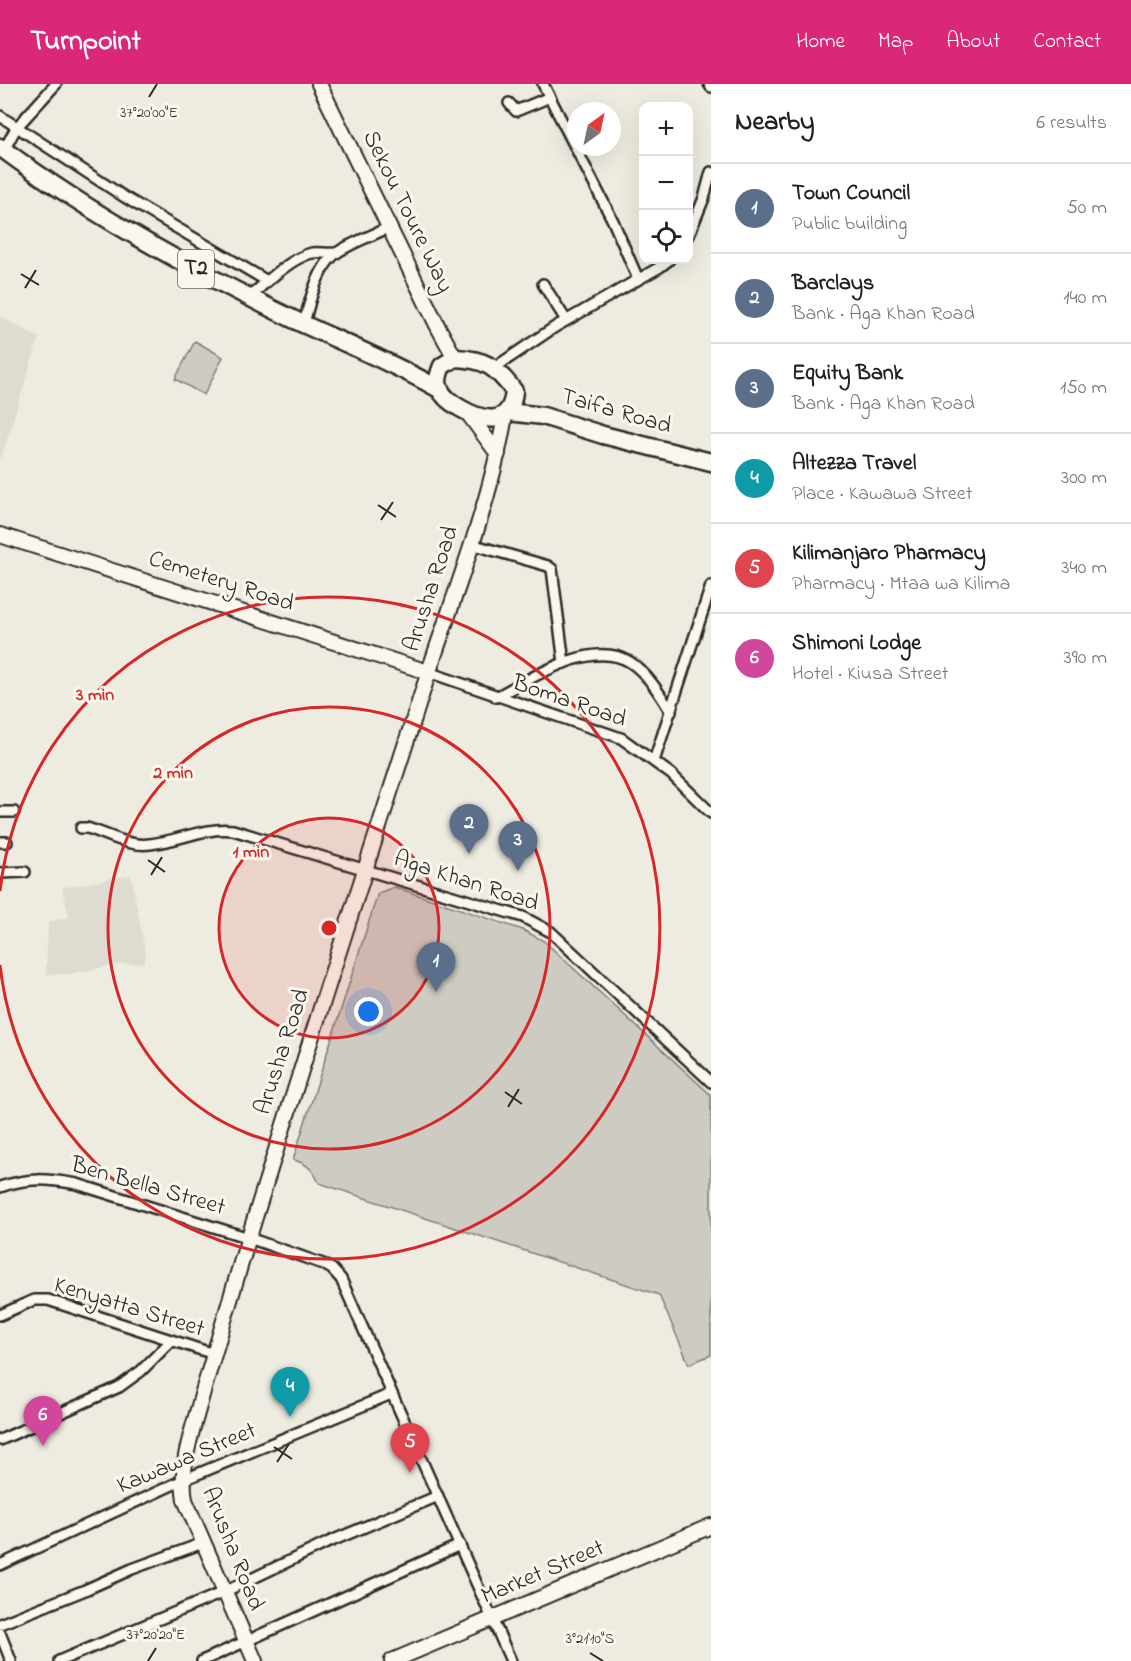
<!DOCTYPE html>
<meta charset="utf-8">
<style>
:root{--surface:#fff;--page:#f2f2f2;--text:#202124;--muted:#757577;--line:#e0e0e0;--accent:#db2777}
body{margin:0;font-family:"Indie Flower",sans-serif;background:var(--page);color:var(--text)}
.controls{position:absolute;right:18px;top:18px;display:grid;overflow:hidden;border-radius:12px;box-shadow:0 6px 24px #0002}
.controls button{width:54px;height:54px;display:grid;place-items:center;padding:0;border:0;border-bottom:2px solid var(--line);background:var(--surface);color:var(--text);font:30px sans-serif}
.compass{position:absolute;left:567px;top:18px;width:54px;height:54px;border-radius:50%;background:var(--surface);box-shadow:0 6px 24px #0002;rotate:33deg}
.you{position:absolute;left:369px;top:928px;width:21px;height:21px;margin:-15px;border:4px solid #fff;border-radius:50%;background:#1a73e8;box-shadow:0 0 0 9px #1a73e833}
.badge{display:grid;place-items:center;width:39px;height:39px;border-radius:50%;background:var(--accent);color:#fff;font-size:20px;font-weight:700}
.pin{position:absolute;translate:-50% -50px;filter:drop-shadow(0 2px 3px #0008)}
.pin::after{content:'';position:absolute;top:32px;width:21px;height:18px;background:inherit;clip-path:polygon(0 0,100% 0,50% 100%)}
.list{margin:0;padding:0;list-style:none}
h2{display:flex;justify-content:space-between;align-items:center;height:78px;margin:0;padding:0 24px;font-size:26px}
h2 small{font-size:20px;font-weight:400;color:var(--muted)}
.list li{display:grid;grid-template-columns:39px 1fr auto;gap:18px;align-items:center;box-sizing:border-box;height:90px;padding:0 24px;border-top:2px solid var(--line)}
.list b{display:block;font-size:22px;white-space:nowrap}
.list p{margin:0;font-size:20px;white-space:nowrap;color:var(--muted)}
.list em{font-size:20px;font-style:normal;color:var(--muted)}
.icon{flex:none;width:33px;height:33px;fill:none;stroke:currentColor;stroke-width:2;stroke-linecap:round;stroke-linejoin:round}
.map{position:relative;flex:none;width:711px;height:1577px;overflow:hidden}
header{display:flex;align-items:center;gap:36px;box-sizing:border-box;height:84px;padding:0 30px;background:var(--accent);color:#fff}
header strong{font-size:28px}
nav{display:flex;gap:33px;margin-inline-start:auto;font-size:21px}
main{display:flex}
aside{flex:1;background:var(--surface)}
.map>svg:first-child{display:block}
.built{fill:#dedbd1}
.green{fill:#cecbc2;stroke:#7c7b76;stroke-width:1.5}
.lines{fill:none;stroke-linecap:round;stroke-linejoin:round}
.street-casing{stroke:#2b2b2b;stroke-width:14}
.secondary-casing{stroke:#2b2b2b;stroke-width:18}
.highway-casing{stroke:#2b2b2b;stroke-width:21}
.street{stroke:#fbf7ec;stroke-width:9}
.secondary{stroke:#fbf7ec;stroke-width:14}
.highway{stroke:#fbf7ec;stroke-width:16}
.ticks{fill:none;stroke:#2b2b2b;stroke-width:2}
.ring{fill:none;stroke:#d62828;stroke-width:3}
.labels{text-anchor:middle;dominant-baseline:central;stroke-width:6;stroke-linejoin:round;paint-order:stroke}
.shield{fill:#fbf7ec;stroke:#696865;stroke-width:1.5}
.shield-label{font-size:22px;font-weight:bold;fill:#2b2b2b}
.street-label{font-size:24px;fill:#2b2b2b;stroke:#fbf7ec}
.ticks-label{font-size:15px;text-anchor:middle;fill:#2b2b2b;stroke:#fbf7ec;stroke-width:6;stroke-linejoin:round;paint-order:stroke}
.centre{fill:#d62828;stroke:#fbf7ec;stroke-width:3}
.ring-label{font-size:18px;text-anchor:middle;font-weight:bold;fill:#d62828;stroke:#fbf7ec;stroke-width:6;stroke-linejoin:round;paint-order:stroke}
</style>
<header>
<strong>Turnpoint</strong>
<nav><a>Home</a><a>Map</a><a>About</a><a>Contact</a></nav>
</header>
<main>
<div class="map">
<svg width="711" height="1577" viewBox="0 0 711 1577">
<rect width="100%" height="100%" fill="#eeebe0"/>
<filter id="ink" filterUnits="userSpaceOnUse"><feTurbulence type="fractalNoise" baseFrequency=".0167" numOctaves="2"/><feDisplacementMap in="SourceGraphic" scale="12" xChannelSelector="R" yChannelSelector="G"/><feConvolveMatrix kernelMatrix="1 2 1 2 8 2 1 2 1" color-interpolation-filters="sRGB"/></filter>
<g filter="url(#ink)">
<g class="built">
<path d="M 0,232 L 39,254 L 0,377 Z"/>
<path d="M 131,791 L 146,873 L 143,879 L 119,880 L 69,890 L 46,890 L 48,838 L 69,833 L 62,804 Z"/>
</g>
<g class="green">
<path d="M 195,257 L 223,273 L 204,311 L 175,295 Z"/>
<path d="M 394,803 L 523,846 L 544,857 L 711,1011 L 711,1271 L 689,1280 L 659,1211 L 319,1099 C 313,1086 307,1079 293,1076 L 378,809 Z"/>
</g>
<g class="lines">
<g class="street-casing">
<g id="street">
<path d="M 543,0 L 613,137 L 638,195"/>
<path d="M 709,0 L 711,3"/>
<path d="M 509,19 L 516,27 L 550,13"/>
<path d="M 0,32 L 126,114 L 267,197"/>
<path d="M 4,66 L 16,44 L 56,0"/>
<path d="M 688,153 L 704,114 L 711,88"/>
<path d="M 543,200 L 566,236"/>
<path d="M 250,213 C 263,200 293,173 312,169 C 319,168 328,170 336,169"/>
<path d="M 304,240 C 309,219 318,181 338,168 C 353,158 372,152 389,143"/>
<path d="M 494,284 L 555,243 L 660,183 L 669,176"/>
<path d="M 471,460 L 548,482 L 552,485 L 564,579"/>
<path d="M 428,588 L 621,654 L 671,690 L 711,729"/>
<path d="M 496,613 C 530,595 592,554 630,578 C 648,590 660,610 671,628"/>
<path d="M 654,677 L 711,502"/>
<path d="M 0,728 L 14,728"/>
<path d="M 81,744 L 87,744 C 108,750 128,763 150,760 C 179,757 203,743 233,746 L 523,833 L 551,848 L 711,998"/>
<path d="M 0,758 L 7,758"/>
<path d="M 0,789 L 25,788"/>
<path d="M 0,1103 C 30,1093 47,1095 77,1100 L 249,1154 L 323,1180 L 332,1185 L 341,1195 L 511,1577"/>
<path d="M 0,1231 L 34,1216 L 48,1216 L 214,1270"/>
<path d="M 0,1356 L 119,1303 L 141,1287 L 171,1257"/>
<path d="M 0,1481 L 183,1396 L 391,1310"/>
<path d="M 0,1540 L 85,1506 L 132,1485 L 203,1459"/>
<path d="M 0,1549 L 11,1577"/>
<path d="M 59,1577 L 224,1508 L 329,1458 L 438,1412"/>
<path d="M 202,1577 L 460,1461"/>
</g>
</g>
<g class="secondary-casing">
<g id="secondary">
<path d="M 319,0 L 438,243 L 455,274"/>
<path d="M 467,328 L 498,370"/>
<path d="M 0,451 L 428,588"/>
<path d="M 255,1577 L 185,1416 C 179,1379 193,1346 202,1311 C 215,1267 228,1223 241,1179 C 299,989 361,799 422,609 C 450,520 490,424 505,331"/>
<path d="M 392,1577 L 711,1442"/>
</g>
</g>
<g class="highway-casing">
<g id="highway">
<path d="M 0,63 C 94,133 198,189 303,240 C 349,261 395,280 439,305"/>
<path d="M 455,274 C 486,275 496,283 514,307 C 511,343 484,338 460,324 C 453,320 443,313 440,305 C 436,298 439,289 442,282 Z"/>
<path d="M 508,328 L 543,332 L 603,351 L 711,378"/>
</g>
</g>
<use href="#street" class="street"/>
<use href="#secondary" class="secondary"/>
<use href="#highway" class="highway"/>
</g>
</g>
<path class="ticks" d="M 149,13 L 157,0M 21,190 L 39,201M 25,204 L 36,186M 378,421 L 396,433M 381,436 L 393,418M 148,776 L 165,788M 151,791 L 162,773M 505,1008 L 522,1020M 508,1023 L 519,1005M 274,1363 L 292,1375M 277,1378 L 289,1360M 590,1569 L 603,1577M 148,1577 L 156,1564"/>
<circle cx="329" cy="844" r="110" fill="#d62828" fill-opacity=".12"/>
<g class="ring">
<circle cx="329" cy="844" r="110"/>
<circle cx="329" cy="844" r="221"/>
<path d="M0 807A331 331 0 1 1 0 881"/>
</g>
<g class="labels">
<rect class="shield" x="178" y="166" width="36" height="38" rx="4.5"/>
<g class="shield-label">
<text x="196" y="185">T2</text>
</g>
<g class="street-label">
<text transform="translate(407 128) rotate(64)">Sekou Toure Way</text>
<text transform="translate(616 328) rotate(16)">Taifa Road</text>
<text transform="translate(221 498) rotate(18)">Cemetery Road</text>
<text transform="translate(432 505) rotate(-72)">Arusha Road</text>
<text transform="translate(569 618) rotate(19)">Boma Road</text>
<text transform="translate(466 798) rotate(18)">Aga Khan Road</text>
<text transform="translate(283 968) rotate(-72)">Arusha Road</text>
<text transform="translate(148 1103) rotate(16)">Ben Bella Street</text>
<text transform="translate(129 1224) rotate(17)">Kenyatta Street</text>
<text transform="translate(187 1375) rotate(-23)">Kawawa Street</text>
<text transform="translate(232 1465) rotate(68)">Arusha Road</text>
<text transform="translate(543 1489) rotate(-23)">Market Street</text>
</g>
</g>
<g class="ticks-label">
<text x="149" y="33">37°20'00"E</text>
<text x="156" y="1555">37°20'20"E</text>
<text x="590" y="1559">3°21'10"S</text>
</g>
<circle cx="329" cy="844" r="9" class="centre"/>
<g class="ring-label">
<text x="95" y="616">3 min</text>
<text x="173" y="694">2 min</text>
<text x="251" y="773">1 min</text>
</g>
</svg>
<div class="controls">
<button>+</button>
<button>−</button>
<button><svg class="icon" aria-label="locate" viewBox="0 0 24 24"><circle cx="12" cy="12" r="6"/><path d="M12 2v4M12 18v4M2 12h4M18 12h4"/></svg></button>
</div>
<svg class="compass" viewBox="-18 -18 36 36"><path d="M0-13l5 13h-10z" fill="#e53935"/><path d="M0 13l5-13h-10z" fill="#757577"/></svg>
<div class="you"></div>
<div class="pin badge" style="left:436px;top:908px;background:#5c6f8a">1</div>
<div class="pin badge" style="left:469px;top:770px;background:#5c6f8a">2</div>
<div class="pin badge" style="left:518px;top:787px;background:#5c6f8a">3</div>
<div class="pin badge" style="left:290px;top:1333px;background:#0f9aa8">4</div>
<div class="pin badge" style="left:410px;top:1389px;background:#e0444e">5</div>
<div class="pin badge" style="left:43px;top:1362px;background:#d1479c">6</div>
</div>
<aside>
<h2>Nearby<small>6 results</small></h2>
<ul class="list">
<li><span class="badge" style="background:#5c6f8a">1</span><div><b>Town Council</b><p>Public building</p></div><em>50 m</em></li>
<li><span class="badge" style="background:#5c6f8a">2</span><div><b>Barclays</b><p>Bank · Aga Khan Road</p></div><em>140 m</em></li>
<li><span class="badge" style="background:#5c6f8a">3</span><div><b>Equity Bank</b><p>Bank · Aga Khan Road</p></div><em>150 m</em></li>
<li><span class="badge" style="background:#0f9aa8">4</span><div><b>Altezza Travel</b><p>Place · Kawawa Street</p></div><em>300 m</em></li>
<li><span class="badge" style="background:#e0444e">5</span><div><b>Kilimanjaro Pharmacy</b><p>Pharmacy · Mtaa wa Kilima</p></div><em>340 m</em></li>
<li><span class="badge" style="background:#d1479c">6</span><div><b>Shimoni Lodge</b><p>Hotel · Kiusa Street</p></div><em>390 m</em></li>
</ul>
</aside>
</main>
